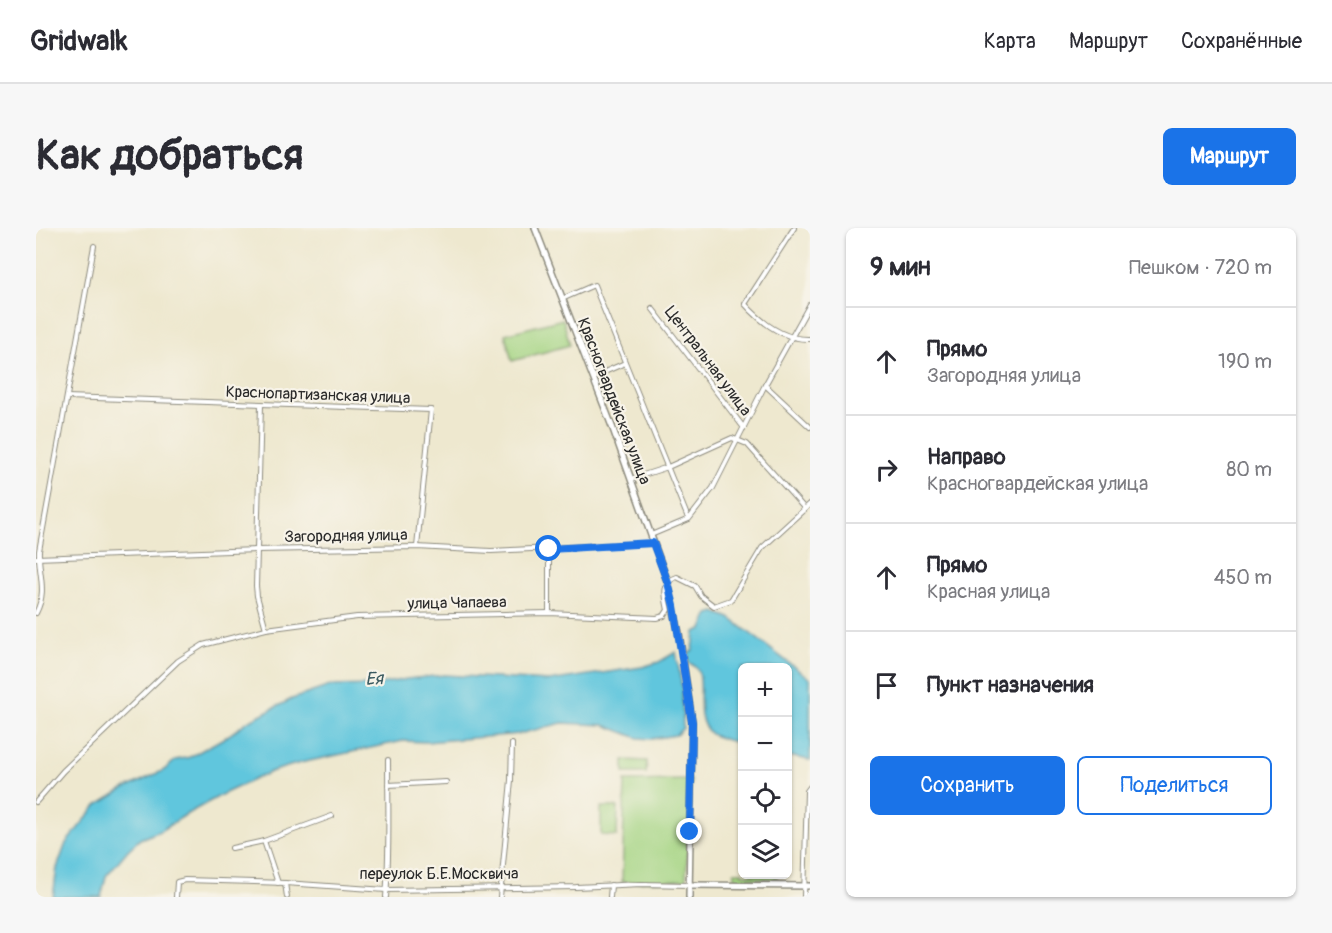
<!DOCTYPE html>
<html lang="ru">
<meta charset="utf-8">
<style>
:root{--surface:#fff;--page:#f7f7f7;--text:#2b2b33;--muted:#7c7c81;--line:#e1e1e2;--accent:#1a73e8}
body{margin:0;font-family:Pangolin,sans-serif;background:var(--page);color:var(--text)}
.controls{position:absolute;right:18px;bottom:18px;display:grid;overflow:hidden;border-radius:9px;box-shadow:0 2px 4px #0004}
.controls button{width:54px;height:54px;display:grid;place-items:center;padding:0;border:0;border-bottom:2px solid var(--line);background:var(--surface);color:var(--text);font:30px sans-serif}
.stop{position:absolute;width:18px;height:18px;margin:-14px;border:4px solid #1a73e8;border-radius:50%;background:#fff}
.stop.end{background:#1a73e8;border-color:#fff;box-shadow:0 2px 6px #0008}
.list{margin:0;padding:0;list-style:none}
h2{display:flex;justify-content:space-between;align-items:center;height:78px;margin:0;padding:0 24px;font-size:26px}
h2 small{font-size:20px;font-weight:400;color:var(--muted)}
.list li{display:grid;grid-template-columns:39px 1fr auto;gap:18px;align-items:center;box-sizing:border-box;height:108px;padding:0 24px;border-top:2px solid var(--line)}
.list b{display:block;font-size:22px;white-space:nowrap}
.list p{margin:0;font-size:20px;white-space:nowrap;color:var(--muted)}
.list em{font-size:20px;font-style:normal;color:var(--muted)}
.actions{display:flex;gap:12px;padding:18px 24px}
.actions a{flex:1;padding:14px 0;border:2px solid var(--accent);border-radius:9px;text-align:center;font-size:21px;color:var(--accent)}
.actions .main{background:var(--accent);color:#fff}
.icon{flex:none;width:33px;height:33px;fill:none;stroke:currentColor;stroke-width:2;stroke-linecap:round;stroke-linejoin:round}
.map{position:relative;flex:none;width:774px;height:669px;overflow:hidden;border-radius:9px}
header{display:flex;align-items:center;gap:36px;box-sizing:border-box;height:84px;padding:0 30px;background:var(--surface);border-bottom:2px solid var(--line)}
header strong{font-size:28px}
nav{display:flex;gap:33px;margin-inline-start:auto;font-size:21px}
.intro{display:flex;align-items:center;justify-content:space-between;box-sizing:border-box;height:144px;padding:0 36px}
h1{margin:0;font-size:42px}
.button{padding:15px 27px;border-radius:9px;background:var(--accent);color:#fff;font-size:21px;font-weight:700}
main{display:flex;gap:36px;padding:0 36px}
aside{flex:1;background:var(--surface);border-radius:9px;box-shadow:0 2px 4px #0004}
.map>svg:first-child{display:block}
.green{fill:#a4d482;stroke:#688056;stroke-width:1.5}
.water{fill:#60c6dd;stroke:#467884;stroke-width:1.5}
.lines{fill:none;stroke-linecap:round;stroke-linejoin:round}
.minor-casing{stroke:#8c8a7d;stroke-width:6}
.tertiary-casing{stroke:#8c8a7d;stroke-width:8}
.minor{stroke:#fff;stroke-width:4}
.tertiary{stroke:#fff;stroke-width:5}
.route{stroke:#1a73e8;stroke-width:8}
.labels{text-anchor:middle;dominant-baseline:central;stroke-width:4.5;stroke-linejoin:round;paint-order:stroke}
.street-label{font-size:16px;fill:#2b2b2b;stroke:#f7f3e8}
.water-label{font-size:18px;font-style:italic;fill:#3b5a60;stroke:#f7f3e8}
</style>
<header>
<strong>Gridwalk</strong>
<nav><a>Карта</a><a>Маршрут</a><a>Сохранённые</a></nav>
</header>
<div class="intro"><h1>Как добраться</h1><a class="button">Маршрут</a></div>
<main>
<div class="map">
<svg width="774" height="669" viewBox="0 0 774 669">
<rect width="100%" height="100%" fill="#f7f3e8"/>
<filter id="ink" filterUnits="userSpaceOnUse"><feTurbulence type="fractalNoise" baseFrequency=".0167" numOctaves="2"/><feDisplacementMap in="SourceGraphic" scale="12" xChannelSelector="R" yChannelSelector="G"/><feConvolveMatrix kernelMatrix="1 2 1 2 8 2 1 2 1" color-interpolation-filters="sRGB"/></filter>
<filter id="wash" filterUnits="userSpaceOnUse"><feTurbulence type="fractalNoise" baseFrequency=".008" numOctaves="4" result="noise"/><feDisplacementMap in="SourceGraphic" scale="24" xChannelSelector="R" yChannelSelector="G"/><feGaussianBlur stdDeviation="1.35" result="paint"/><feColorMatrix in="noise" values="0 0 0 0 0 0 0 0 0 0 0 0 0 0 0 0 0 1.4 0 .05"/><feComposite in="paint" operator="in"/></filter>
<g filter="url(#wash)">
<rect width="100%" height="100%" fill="#eee8cf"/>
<g class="green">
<path d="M 527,91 L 534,117 L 476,133 L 469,106 Z"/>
<path d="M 588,532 L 611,533 L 610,545 L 588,545 Z"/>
<path d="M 655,552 L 650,652 L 586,654 L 589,553 Z"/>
<path d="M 565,579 L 582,579 L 581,608 L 565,607 Z"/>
<path d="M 698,644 L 706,644 L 706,646 L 741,647 L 741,651 L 698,651 Z"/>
</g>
<g class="water">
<path d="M 679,384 L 694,390 L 774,451 L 774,532 L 752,528 L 752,440 L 706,440 L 706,516 C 698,513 682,511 675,506 C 652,487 677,443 653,435 L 651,426 L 657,422 L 659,404 L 666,401 L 673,386 Z"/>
<path d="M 640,424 L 646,460 L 647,500 L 640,507 L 615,511 L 602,510 L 568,497 L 526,495 L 483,506 L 390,514 L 367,513 L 264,535 L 234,544 L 187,566 L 151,586 L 124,603 L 104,611 L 92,622 L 70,648 L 65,669 L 17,669 L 21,640 L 30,615 L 60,578 L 86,562 L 128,542 L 140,532 L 154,529 L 193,507 L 212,493 L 256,471 L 294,458 L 338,457 L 371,451 L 408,447 L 513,453 L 606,439 L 623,434 Z"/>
</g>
</g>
<g filter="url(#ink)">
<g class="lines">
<g class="minor-casing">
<g id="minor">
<path d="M 758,0 L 709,76 C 726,95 748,112 774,111"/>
<path d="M 526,71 L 558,57 L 652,290"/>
<path d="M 616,80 L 708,200"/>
<path d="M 557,149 L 589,135"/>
<path d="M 729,157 L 774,199"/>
<path d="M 31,169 L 395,182 L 381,319"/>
<path d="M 225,177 L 220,358 L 221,368 L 230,401"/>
<path d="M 595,251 L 632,239 L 696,210 L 711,216 L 769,281"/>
<path d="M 615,307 L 653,291 L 677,260 L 729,157 L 774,76"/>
<path d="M 513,321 L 513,385"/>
<path d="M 0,330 L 221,322 L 381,319 L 455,323 L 617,315"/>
<path d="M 0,385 C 12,362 2,346 3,323 L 58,18"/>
<path d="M 352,557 L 410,554"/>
<path d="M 0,574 L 27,543 L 142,433 L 167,417 L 230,401 L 321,389 L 513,385 L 621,390 L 628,388 L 632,382 C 629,368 625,354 641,349 L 659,358 L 665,368 L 678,378 L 695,372 L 726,320 L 774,276"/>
<path d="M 228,613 L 242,655"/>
<path d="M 196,620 L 228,613 L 296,588"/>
<path d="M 249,655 L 251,669"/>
<path d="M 140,669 L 141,654 L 149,652 L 249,655 L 350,662 L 540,659 L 606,656 L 653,657"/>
<path d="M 350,669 C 354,623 352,578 352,532"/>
<path d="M 464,669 L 475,552 L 476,516"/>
<path d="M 574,669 L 575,657"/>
<path d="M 768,669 L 771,563 L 774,559"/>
</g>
</g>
<g class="tertiary-casing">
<g id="tertiary">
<path d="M 499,0 L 577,201 L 632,355 L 643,405 L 656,494 L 653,669"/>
<path d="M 653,657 L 774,658"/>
</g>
</g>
<use href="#minor" class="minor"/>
<use href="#tertiary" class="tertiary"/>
</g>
</g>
<g class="lines" filter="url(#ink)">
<path class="route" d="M 513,321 L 617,315 L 632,355 L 638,378 L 656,494 L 654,604"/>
</g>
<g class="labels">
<g class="street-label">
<text transform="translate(672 133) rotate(53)">Центральная улица</text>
<text transform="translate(282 167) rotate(2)">Краснопартизанская улица</text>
<text transform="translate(578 173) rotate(69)">Красногвардейская улица</text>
<text transform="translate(310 308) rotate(-1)">Загородняя улица</text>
<text transform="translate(421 375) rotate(-1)">улица Чапаева</text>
<text x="403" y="646">переулок Б.Е.Москвича</text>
</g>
<g class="water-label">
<text transform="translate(338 451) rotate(-3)">Ея</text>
</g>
</g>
</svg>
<div class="controls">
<button>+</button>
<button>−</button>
<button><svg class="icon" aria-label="locate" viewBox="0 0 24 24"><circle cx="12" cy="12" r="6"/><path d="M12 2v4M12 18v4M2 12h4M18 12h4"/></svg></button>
<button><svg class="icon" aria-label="layers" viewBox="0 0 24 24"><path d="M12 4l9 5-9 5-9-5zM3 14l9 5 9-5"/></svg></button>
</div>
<div class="stop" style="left:513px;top:321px"></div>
<div class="stop end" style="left:654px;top:604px"></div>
</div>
<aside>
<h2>9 мин<small>Пешком · 720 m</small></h2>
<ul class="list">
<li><svg class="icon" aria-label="ahead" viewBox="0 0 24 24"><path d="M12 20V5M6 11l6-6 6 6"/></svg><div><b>Прямо</b><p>Загородняя улица</p></div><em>190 m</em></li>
<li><svg class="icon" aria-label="right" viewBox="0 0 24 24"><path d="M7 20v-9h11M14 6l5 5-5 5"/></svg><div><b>Направо</b><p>Красногвардейская улица</p></div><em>80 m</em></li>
<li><svg class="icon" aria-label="ahead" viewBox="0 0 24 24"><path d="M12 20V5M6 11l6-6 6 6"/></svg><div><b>Прямо</b><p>Красная улица</p></div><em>450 m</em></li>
<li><svg class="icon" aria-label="arrive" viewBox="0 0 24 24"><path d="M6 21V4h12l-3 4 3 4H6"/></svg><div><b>Пункт назначения</b></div></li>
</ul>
<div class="actions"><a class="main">Сохранить</a><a>Поделиться</a></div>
</aside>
</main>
